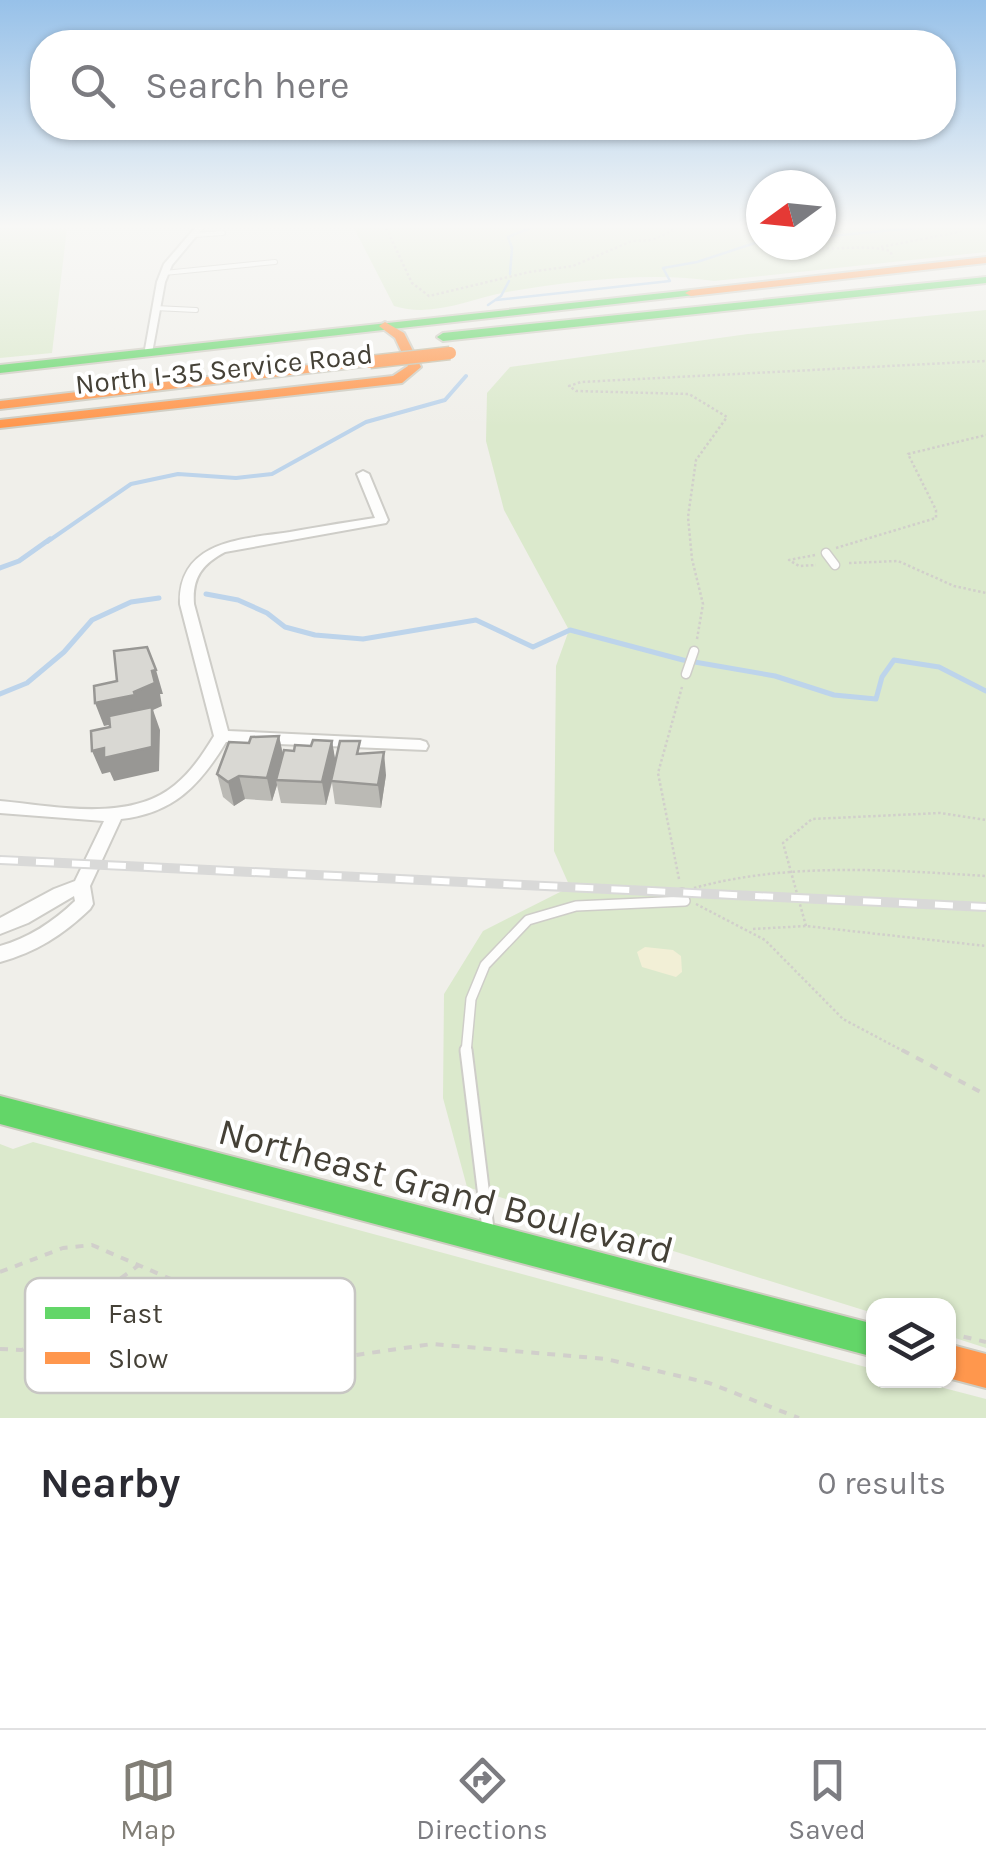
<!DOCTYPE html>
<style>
:root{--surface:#fff;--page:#f7f7f7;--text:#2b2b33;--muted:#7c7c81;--line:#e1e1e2;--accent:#817e76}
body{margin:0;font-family:Karla,sans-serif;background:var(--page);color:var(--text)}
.controls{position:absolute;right:30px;bottom:30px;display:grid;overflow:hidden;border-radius:20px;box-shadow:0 2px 8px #0004}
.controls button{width:90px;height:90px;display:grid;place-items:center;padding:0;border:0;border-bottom:2px solid var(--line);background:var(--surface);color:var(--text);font:50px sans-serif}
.compass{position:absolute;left:746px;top:170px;width:90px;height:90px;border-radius:50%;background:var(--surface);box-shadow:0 2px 8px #0004;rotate:255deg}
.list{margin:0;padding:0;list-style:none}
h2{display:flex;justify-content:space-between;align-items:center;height:130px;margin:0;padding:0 40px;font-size:42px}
h2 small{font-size:32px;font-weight:400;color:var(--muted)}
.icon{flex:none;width:55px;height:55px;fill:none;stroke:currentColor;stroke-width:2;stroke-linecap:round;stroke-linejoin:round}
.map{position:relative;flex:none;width:986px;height:1418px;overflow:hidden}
.search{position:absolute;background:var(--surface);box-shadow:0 2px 8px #0004;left:30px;right:30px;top:30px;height:110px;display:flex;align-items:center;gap:25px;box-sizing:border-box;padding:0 35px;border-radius:40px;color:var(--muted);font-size:38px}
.sheet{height:310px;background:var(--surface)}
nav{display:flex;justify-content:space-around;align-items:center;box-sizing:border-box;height:140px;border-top:2px solid var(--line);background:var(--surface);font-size:28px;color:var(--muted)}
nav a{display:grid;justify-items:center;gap:5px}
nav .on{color:var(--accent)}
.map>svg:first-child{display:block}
.green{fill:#dbe9cc}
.sand{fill:#f2efd6}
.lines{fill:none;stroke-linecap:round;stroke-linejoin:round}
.stream-far2{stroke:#bdd4eb;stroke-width:2.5}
.stream-far1{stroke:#bdd4eb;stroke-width:4}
.stream{stroke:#bdd4eb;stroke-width:5}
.lane-far3-casing{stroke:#cecdc8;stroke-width:6}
.lane-far2-casing{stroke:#cecdc8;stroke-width:11}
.lane-far1-casing{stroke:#cecdc8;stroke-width:12}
.lane-casing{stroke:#cecdc8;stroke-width:15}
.street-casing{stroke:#cecdc8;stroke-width:4}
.fast-casing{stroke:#ceccc1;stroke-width:4}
.slow-casing{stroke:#ceccc1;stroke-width:4}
.path-far1{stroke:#d1cfcb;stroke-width:2.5;stroke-dasharray:2.5 2.5;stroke-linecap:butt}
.path{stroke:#d1cfcb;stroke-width:4;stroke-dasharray:8 8;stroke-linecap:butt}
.lane-far3{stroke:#fdfdfc;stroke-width:4}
.lane-far2{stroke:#fdfdfc;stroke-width:8}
.lane-far1{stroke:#fdfdfc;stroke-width:9}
.lane{stroke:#fdfdfc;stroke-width:11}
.street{fill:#fdfdfc;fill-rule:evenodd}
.fast{fill:#63d668;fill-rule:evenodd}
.slow{fill:#ff974d;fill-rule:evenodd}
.rail-casing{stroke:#d9d9d8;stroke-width:10}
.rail{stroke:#fff;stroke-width:6;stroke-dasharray:18;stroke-linecap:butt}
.slow-bridge-casing{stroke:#c6bea7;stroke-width:15;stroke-linecap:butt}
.slow-bridge{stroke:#ff974d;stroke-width:12}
.wall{fill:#bbbab5}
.shaded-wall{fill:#989794}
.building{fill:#d9d8d3;stroke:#989794;stroke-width:2.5}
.labels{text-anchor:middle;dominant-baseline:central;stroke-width:8;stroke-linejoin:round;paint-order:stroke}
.far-street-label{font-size:28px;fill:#454137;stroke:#fff}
.near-street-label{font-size:38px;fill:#454137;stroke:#fff}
.key{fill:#fff;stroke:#c7c6c3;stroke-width:2.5}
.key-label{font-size:28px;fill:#454137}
</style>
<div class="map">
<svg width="986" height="1418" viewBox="0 0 986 1418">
<rect width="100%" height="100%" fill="#f0efea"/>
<g class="green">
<path d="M 0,228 L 67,229 L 52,353 L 0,358 Z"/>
<path d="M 354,228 L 761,228 L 761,245 L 821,245 L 821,228 L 986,228 L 986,252 L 714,281 C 651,271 570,281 507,292 C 469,299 433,318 394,306 Z"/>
<path d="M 986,310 L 986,1348 L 949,1336 L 948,1306 L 874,1306 L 873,1313 L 467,1187 L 443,1098 L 444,994 L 483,931 L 570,887 L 554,851 L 556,666 L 569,630 L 504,510 L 486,441 L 487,393 L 510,367 L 748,334 Z"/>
<path d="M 33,1142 L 873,1369 L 874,1380 L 917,1381 L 986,1399 L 986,1418 L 0,1418 L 0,1144 L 13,1149 Z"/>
</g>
<path class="sand" d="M 645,947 L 673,950 L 681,956 L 682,972 L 676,977 L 642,967 L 637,952 Z"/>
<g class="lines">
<g class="stream-far2">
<path d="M 821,237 L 913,228"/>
<path d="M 510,274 L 512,248 L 508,237 L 530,228"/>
<path d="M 496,300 L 670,281 L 663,268 L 697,262 L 761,241"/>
<path d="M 488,305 L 501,296 L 509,281"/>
</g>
<path class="stream-far1" d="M 47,542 L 131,484 L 178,474 L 236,478 L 272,474 L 366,422 L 445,400 L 466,376"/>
<g class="stream">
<path d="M 0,568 L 19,561 L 50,539"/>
<path d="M 206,594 L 238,600 L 267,613 L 285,627 L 315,635 L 363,639 L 476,620 L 533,647 L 570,630 L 683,660 L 775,676 L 834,695 L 876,699 L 882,677 L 894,660 L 939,667 L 986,691"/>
<path d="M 0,694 L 27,683 L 64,652 L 92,620 L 131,602 L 159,598"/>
</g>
<g class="lane-far3-casing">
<g id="lane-far3">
<path d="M 194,235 L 223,233"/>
<path d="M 164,273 L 275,262"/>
<path d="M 155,308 L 196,310"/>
</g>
</g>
<g class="lane-far2-casing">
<g id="lane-far2">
<path d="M 826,553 L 835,565"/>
<path d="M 686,674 L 694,651"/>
</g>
</g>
<g class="lane-far1-casing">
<path id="lane-far1" d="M 466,1053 L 471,999 L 485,965 L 528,920 L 576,906 L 685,901 L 682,893"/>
</g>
<g class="lane-casing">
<path id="lane" d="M 466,1050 L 488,1229"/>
</g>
<g class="street-casing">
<g id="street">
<path d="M 195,228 L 203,228 L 172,265 L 165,282 L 152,353 L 144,355 L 157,282 L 164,264 Z"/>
<path d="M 363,471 L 369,474 L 388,520 L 386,523 L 225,552 C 202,564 192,578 194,604 L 228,731 L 420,740 L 426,742 L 428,746 L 426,750 L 226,742 C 200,785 174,813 121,819 L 90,886 L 93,904 L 90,909 C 63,935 36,952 0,962 L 0,946 C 29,938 53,922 75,901 L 74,896 L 28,923 L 0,934 L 0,918 L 54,889 L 75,881 L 104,821 L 0,813 L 0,801 C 55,806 129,823 175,785 C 192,771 203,754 214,736 L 180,604 C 178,540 243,539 290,532 C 318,527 347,522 375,518 L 357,474 Z"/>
</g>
</g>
<g class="fast-casing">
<g id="fast">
<path d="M 986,277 L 986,283 L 443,341 L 437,337 L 443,333 Z"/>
<path d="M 691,290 L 695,291 L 695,295 L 0,373 L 0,365 Z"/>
<path d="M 0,1096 L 874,1324 L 874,1357 L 0,1124 Z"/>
</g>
</g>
<g class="slow-casing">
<g id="slow">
<path d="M 986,257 L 986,263 L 691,296 L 685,293 L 691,290 Z"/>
<path d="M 385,322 L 404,333 L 421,367 L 402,383 L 0,428 L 0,420 L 393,376 L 408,366 L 395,338 L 379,326 Z"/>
<path d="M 370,358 L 375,359 L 375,365 L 0,409 L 0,401 Z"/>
<path d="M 948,1344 L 986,1354 L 986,1388 L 948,1378 Z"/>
</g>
</g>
<g class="path-far1">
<path d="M 386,228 L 412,283 L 429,296 L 529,272 L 573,266 L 632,241 L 652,240 L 672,231 L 670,228"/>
<path d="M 797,245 C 828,254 859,242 890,251 L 893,257"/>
<path d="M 881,247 L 964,231"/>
<path d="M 836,548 L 936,518 L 936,510 L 908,454 L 986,435"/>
<path d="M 815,555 L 789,560 L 799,566 L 816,565"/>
<path d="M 849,563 L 898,561 L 954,586 L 986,593"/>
<path d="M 697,639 L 703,604 L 692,559 L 688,517 L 696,460 L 727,417 L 689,394 L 576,391 L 569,386 L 581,382 L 986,361"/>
<path d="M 679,879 L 658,773 L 682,687"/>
<path d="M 694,888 C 789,862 889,870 986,876"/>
<path d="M 696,904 L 765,940 L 843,1019 L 907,1053"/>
<path d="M 806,926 L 783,843 L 812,819 L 940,813 L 986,820"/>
<path d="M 753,929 L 806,926 L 986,946"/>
</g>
<g class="path">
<path d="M 902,1050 L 986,1095"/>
<path d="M 0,1272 L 63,1248 L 92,1245 L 349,1356 L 432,1344 L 606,1359 L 709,1383 L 799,1418"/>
<path d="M 948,1333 L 986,1342"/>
<path d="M 0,1349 L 22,1350 L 139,1265"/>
</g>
<use href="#lane-far3" class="lane-far3"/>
<use href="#lane-far2" class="lane-far2"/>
<use href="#lane-far1" class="lane-far1"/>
<use href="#lane" class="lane"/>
<use href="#street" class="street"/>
<use href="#fast" class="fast"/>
<use href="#slow" class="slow"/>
<g class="rail-casing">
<path id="rail" d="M 0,860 L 986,907"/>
</g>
<use href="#rail" class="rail"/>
<g class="slow-bridge-casing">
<path id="slow-bridge" d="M 370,362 L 450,353"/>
</g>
<use href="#slow-bridge" class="slow-bridge"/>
</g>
<path class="wall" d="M 279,736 L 283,755 L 332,741 L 335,761 L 361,754 L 386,775 L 381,808 L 335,804 L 332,783 L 326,805 L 281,803 L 277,785 L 272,801 L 245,799 L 234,806 L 223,797 L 217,774 L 249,743 Z"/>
<g class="shaded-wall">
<path d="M 156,670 L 163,694 L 160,694 L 162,706 L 153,710 L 160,730 L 159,771 L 114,781 L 110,772 L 102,774 L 92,751 L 142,718 L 104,726 L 95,703 L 134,692 L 152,671 Z"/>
<path d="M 279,736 L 284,760 L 276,780 L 277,785 L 272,801 L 267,778 Z"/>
<path d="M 332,741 L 336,764 L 326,805 L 322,782 Z"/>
<path d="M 384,752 L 386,775 L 381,808 L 378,785 Z"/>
<path d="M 239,776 L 245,799 L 234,806 L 228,782 Z"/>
</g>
<g class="building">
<path d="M 147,647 L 156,670 L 152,671 L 155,683 L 134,692 L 135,695 L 95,703 L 94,686 L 117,681 L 114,651 Z"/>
<path d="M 152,707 L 152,747 L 104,758 L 104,748 L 92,751 L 91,731 L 110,727 L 109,716 Z"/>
<path d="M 279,736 L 267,778 L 239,776 L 228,782 L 217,774 L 229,742 L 249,743 L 251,737 Z"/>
<path d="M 313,740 L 332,741 L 322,782 L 276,780 L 284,750 L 294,751 L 295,745 L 311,746 Z"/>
<path d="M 340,741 L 360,741 L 357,754 L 384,752 L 378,785 L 331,781 Z"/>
</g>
<linearGradient id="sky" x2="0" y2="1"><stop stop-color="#97c1e9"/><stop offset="0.53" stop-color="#f8f8f6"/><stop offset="1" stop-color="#f8f8f6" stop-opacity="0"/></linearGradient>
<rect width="986" height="427" fill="url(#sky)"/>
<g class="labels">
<g class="far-street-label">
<text transform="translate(224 369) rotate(-6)">North I-35 Service Road</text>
</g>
<g class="near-street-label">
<text transform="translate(446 1191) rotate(15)">Northeast Grand Boulevard</text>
</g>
</g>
<rect x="25" y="1278" width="330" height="115" rx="15" class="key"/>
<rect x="45" y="1307" width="45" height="12" fill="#63d668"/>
<rect x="45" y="1352" width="45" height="12" fill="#ff974d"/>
<g class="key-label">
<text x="108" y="1323">Fast</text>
<text x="108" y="1368">Slow</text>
</g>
</svg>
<div class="controls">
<button><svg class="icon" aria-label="layers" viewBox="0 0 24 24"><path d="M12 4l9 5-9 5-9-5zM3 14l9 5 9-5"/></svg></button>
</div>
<svg class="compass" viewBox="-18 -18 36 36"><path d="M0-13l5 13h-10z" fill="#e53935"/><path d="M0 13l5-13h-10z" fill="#7c7c81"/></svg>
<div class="search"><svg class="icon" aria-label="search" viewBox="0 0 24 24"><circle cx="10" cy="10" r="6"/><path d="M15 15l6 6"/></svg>Search here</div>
</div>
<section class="sheet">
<h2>Nearby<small>0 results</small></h2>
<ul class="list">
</ul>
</section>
<nav>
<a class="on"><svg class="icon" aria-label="map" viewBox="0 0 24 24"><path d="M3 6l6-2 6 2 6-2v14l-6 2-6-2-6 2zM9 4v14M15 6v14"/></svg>Map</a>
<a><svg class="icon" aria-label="directions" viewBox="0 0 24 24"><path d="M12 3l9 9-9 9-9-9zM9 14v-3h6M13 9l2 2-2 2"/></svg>Directions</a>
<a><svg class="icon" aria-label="saved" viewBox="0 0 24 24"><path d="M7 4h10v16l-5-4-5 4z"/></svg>Saved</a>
</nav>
